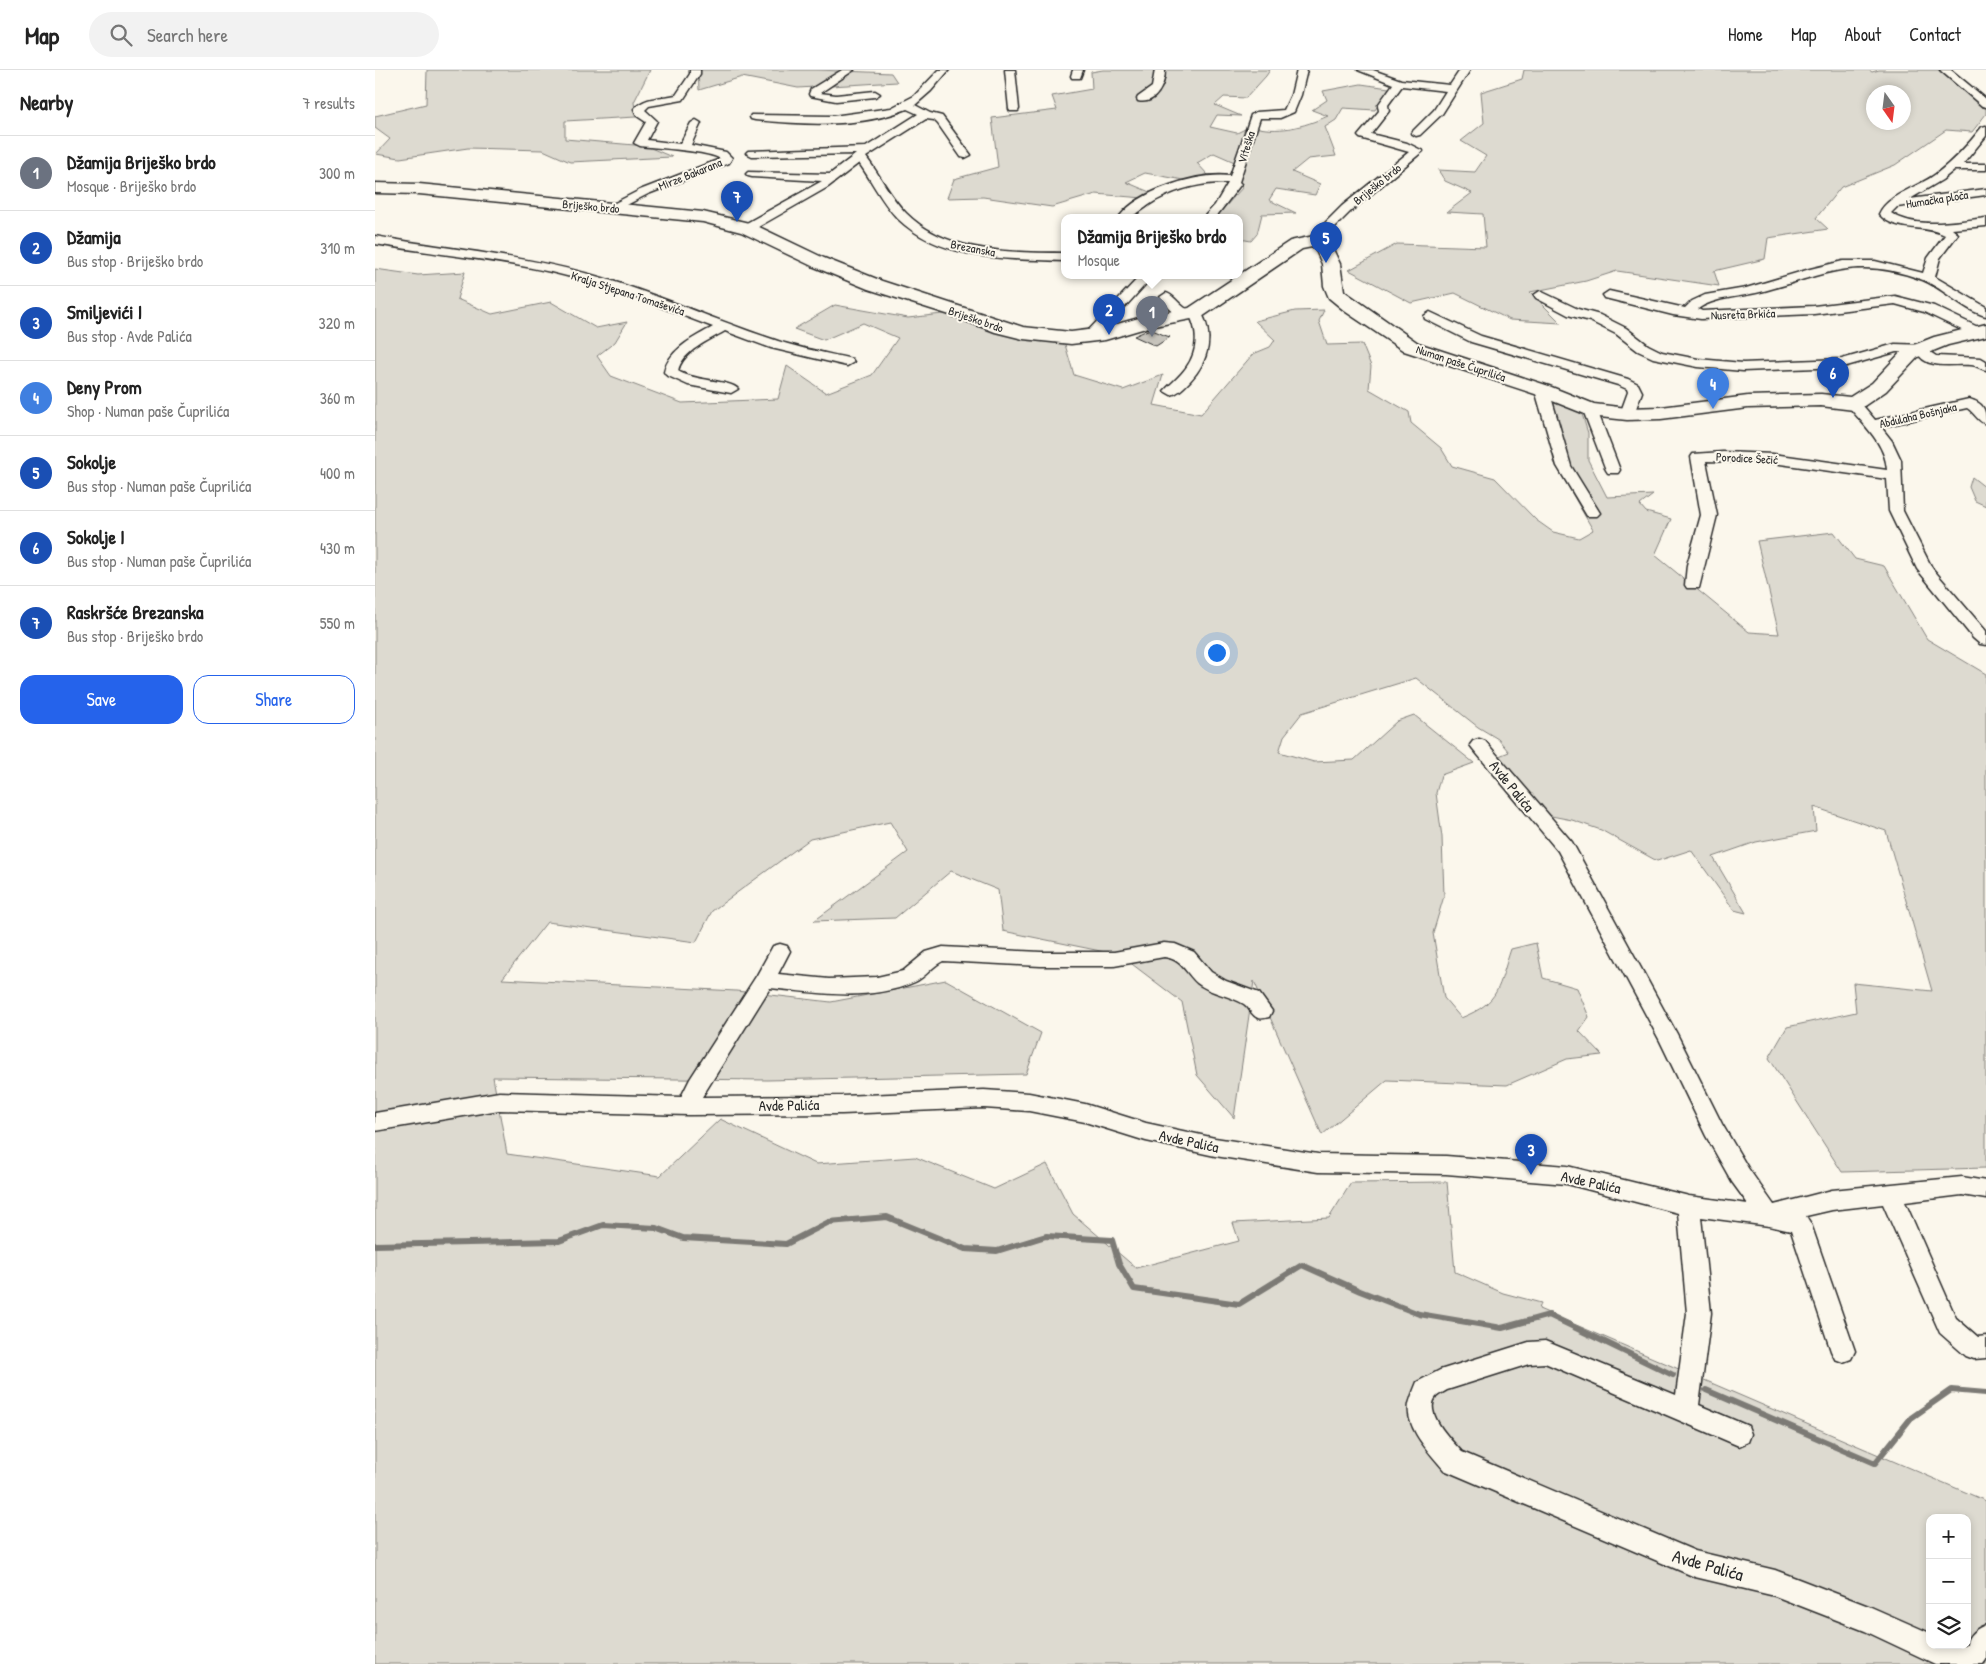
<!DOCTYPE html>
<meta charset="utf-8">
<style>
:root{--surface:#fff;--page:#f2f2f2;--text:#222;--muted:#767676;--line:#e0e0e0;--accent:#2563eb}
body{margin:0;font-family:"Patrick Hand",sans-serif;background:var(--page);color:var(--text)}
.controls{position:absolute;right:15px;bottom:15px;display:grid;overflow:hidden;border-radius:10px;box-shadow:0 2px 8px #0003}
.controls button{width:45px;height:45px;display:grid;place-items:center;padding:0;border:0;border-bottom:1px solid var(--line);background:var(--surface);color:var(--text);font:25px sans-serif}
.compass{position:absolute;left:1491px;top:15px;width:45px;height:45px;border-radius:50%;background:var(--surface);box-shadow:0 2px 8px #0003;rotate:166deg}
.you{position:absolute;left:841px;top:582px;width:18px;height:18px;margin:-12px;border:4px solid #fff;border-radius:50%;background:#1a73e8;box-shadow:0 0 0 8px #1a73e833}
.badge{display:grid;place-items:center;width:32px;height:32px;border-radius:50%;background:var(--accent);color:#fff;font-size:16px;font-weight:700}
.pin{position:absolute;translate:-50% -41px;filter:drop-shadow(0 1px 2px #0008)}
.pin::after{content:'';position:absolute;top:26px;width:18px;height:15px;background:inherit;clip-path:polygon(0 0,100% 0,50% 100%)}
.popup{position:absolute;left:686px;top:144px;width:182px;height:65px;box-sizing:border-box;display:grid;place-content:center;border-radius:10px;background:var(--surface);filter:drop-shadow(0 1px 4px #0005);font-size:16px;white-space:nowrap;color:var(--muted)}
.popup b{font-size:19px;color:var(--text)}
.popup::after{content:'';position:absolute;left:50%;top:100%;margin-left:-10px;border:10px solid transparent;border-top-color:var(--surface)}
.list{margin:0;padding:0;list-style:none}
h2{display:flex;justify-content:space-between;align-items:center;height:65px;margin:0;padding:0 20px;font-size:21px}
h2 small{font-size:16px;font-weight:400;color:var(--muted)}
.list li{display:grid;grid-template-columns:32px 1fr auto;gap:15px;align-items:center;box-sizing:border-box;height:75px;padding:0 20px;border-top:1px solid var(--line)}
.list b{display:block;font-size:19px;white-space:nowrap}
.list p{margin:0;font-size:16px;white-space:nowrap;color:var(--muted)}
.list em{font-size:16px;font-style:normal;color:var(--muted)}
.actions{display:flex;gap:10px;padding:15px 20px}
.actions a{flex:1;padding:11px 0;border:1px solid var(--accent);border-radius:15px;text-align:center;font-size:18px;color:var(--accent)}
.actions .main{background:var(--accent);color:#fff}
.icon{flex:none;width:28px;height:28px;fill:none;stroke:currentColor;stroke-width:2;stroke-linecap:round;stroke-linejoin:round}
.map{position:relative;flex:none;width:1611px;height:1594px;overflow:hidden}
header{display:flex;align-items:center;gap:30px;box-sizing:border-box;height:70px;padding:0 25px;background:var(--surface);border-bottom:1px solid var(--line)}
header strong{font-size:24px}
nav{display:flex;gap:28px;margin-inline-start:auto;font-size:18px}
.search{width:350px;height:45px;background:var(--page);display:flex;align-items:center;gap:12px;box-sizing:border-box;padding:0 18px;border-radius:28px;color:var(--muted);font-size:19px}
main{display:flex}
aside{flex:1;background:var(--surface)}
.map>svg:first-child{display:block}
.green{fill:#dddad0;stroke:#84827e;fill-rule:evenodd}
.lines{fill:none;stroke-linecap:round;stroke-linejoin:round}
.stream{stroke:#7b7a75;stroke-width:6}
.building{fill:#c7c4bc;stroke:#2b2b2b}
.street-casing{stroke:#2b2b2b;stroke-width:3}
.secondary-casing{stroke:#2b2b2b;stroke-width:3}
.street{fill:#fbf7ec;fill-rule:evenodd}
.secondary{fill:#fbf7ec;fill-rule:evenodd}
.labels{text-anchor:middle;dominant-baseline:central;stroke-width:4;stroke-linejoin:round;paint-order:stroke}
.far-street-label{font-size:12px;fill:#2b2b2b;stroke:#fbf7ec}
.street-label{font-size:15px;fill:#2b2b2b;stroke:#fbf7ec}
.near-street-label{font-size:18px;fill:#2b2b2b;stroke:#fbf7ec}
</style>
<header>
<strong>Map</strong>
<div class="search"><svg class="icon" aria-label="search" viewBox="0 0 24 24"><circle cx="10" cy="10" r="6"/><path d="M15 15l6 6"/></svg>Search here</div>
<nav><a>Home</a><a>Map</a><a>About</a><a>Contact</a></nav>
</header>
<main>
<aside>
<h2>Nearby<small>7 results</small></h2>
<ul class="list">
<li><span class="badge" style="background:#6b7280">1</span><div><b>Džamija Briješko brdo</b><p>Mosque · Briješko brdo</p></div><em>300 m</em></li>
<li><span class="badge" style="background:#1a4fb4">2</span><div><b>Džamija</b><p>Bus stop · Briješko brdo</p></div><em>310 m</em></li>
<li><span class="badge" style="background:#1a4fb4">3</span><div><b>Smiljevići I</b><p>Bus stop · Avde Palića</p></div><em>320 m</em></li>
<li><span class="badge" style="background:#3f7fe0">4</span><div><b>Deny Prom</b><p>Shop · Numan paše Čuprilića</p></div><em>360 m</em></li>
<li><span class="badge" style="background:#1a4fb4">5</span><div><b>Sokolje</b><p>Bus stop · Numan paše Čuprilića</p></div><em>400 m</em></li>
<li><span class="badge" style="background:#1a4fb4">6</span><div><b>Sokolje I</b><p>Bus stop · Numan paše Čuprilića</p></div><em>430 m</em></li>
<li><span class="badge" style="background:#1a4fb4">7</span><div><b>Raskršće Brezanska</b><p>Bus stop · Briješko brdo</p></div><em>550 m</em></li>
</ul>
<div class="actions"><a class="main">Save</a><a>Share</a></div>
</aside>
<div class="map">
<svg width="1611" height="1594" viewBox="0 0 1611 1594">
<rect width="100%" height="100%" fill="#fbf7ec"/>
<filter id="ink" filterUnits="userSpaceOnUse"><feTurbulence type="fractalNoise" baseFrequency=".02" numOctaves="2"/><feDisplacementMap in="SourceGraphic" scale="10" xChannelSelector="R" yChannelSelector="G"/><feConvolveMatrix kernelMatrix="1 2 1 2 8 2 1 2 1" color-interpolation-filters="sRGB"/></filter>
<g filter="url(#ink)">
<g class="green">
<path d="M 52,0 L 275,0 L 259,32 L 261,47 L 190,51 L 190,69 L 271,76 L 297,87 L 195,92 L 168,80 L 93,78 L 25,88 L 1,84 L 15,69 L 0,58 L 0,46 L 51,34 Z"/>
<path d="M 323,0 L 443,0 L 516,3 L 522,12 L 423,18 L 367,7 L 324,20 Z"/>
<path d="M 728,0 L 895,0 L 891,6 L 871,28 L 849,27 L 840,35 L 866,46 L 842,45 L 835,57 L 862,63 L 876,56 C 903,64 928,57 953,46 L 937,40 L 952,30 L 948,21 L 986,14 L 1014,18 L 1000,40 L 968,38 L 961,50 L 950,57 L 961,86 L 933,89 L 917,102 L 945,114 L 940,125 L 901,119 L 894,130 L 921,143 L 887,144 L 882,164 L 876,171 L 865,169 L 864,148 L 840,148 L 868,117 L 850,106 L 866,99 L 864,94 L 839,83 L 822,93 L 833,105 L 814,111 L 770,103 L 751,112 L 777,123 L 768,128 L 721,124 L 677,137 L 608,127 L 572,128 L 579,109 L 623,97 L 617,48 L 682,40 L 677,26 L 717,19 L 716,2 Z"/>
<path d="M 1149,0 L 1494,0 L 1497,2 L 1504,0 L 1564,0 L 1611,35 L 1611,44 L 1597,62 L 1571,60 L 1520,95 L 1466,117 L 1441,148 L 1453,159 L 1393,168 L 1390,189 L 1339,201 L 1344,216 L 1242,201 L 1211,211 L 1155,222 L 1186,253 L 1135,250 L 1080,223 L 1036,233 L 974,200 L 1022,174 L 1111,177 L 1108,144 L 1072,142 L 1097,123 L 1070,111 L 1063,100 L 1100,102 L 1111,86 L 1086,71 L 1109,53 L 1106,22 L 1147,9 ZM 1498,22 L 1528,22 L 1528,52 L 1498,52 Z"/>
<path d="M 0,199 L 43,205 L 90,202 L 82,229 L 117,244 L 176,232 L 221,258 L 252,252 L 240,272 L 222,286 L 236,306 L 307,333 L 403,329 L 412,296 L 451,323 L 497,305 L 523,268 L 488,253 L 449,270 L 419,259 L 460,235 L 533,248 L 584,242 L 689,271 L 699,305 L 748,320 L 788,305 L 779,335 L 826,344 L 878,284 L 895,277 L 900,270 L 880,251 L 920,241 L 949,240 L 944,251 L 952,275 L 987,274 L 996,296 L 994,319 L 1034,342 L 1036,353 L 1066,378 L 1077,396 L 1120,408 L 1161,450 L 1178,462 L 1204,468 L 1218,460 L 1179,392 L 1166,323 L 1205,338 L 1213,363 L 1213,390 L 1232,427 L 1278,425 L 1265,435 L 1271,442 L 1296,449 L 1280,485 L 1374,562 L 1404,564 L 1382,471 L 1459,462 L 1480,489 L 1509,496 L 1552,569 L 1611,604 L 1611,1098 L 1467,1102 L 1394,988 L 1412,957 L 1481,942 L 1478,913 L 1557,921 L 1511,761 L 1439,737 L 1441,761 L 1381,772 L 1338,787 L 1371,843 L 1359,840 L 1316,780 L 1282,791 L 1226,760 L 1197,750 L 1166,744 L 1124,686 L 1134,682 L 1123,669 L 1103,657 L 1041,608 L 927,643 L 909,666 L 904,682 L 939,692 L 979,690 L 1022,651 L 1039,645 L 1099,693 L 1066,705 L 1061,723 L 1067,767 L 1069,826 L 1058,863 L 1069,928 L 1086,948 C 1126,932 1123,917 1136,879 L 1161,873 L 1168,908 L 1202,918 L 1214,947 L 1204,961 L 1227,985 L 1192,989 L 1132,1015 L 1012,1010 L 947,1065 L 879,911 L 859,1048 L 822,1005 L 807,932 L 745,885 L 628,861 L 623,820 L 576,801 L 520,848 L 439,851 L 533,782 L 515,752 L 435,769 L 337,841 L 321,872 L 172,852 L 127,909 L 361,921 L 456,932 L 571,910 L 666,963 L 651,1004 L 392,1010 L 118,1007 L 132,1084 L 285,1106 L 345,1049 L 441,1094 L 540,1087 L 619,1119 L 672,1094 L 698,1144 L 761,1198 L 864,1171 L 858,1153 L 954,1148 L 976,1113 L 1072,1112 L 1080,1202 L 1128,1223 L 1166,1233 L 1164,1239 L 1611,1431 L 1611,1594 L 0,1594 ZM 1555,1448 L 1592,1448 L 1592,1575 L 1555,1575 Z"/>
<path d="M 1597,407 L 1611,418 L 1611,436 L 1600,431 L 1594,417 Z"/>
</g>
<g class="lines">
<g class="stream">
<path d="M 0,1175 L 184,1171 L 228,1155 L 281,1158 L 308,1168 L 411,1174 L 454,1152 L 512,1147 L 590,1179 L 622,1181 L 671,1166 L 737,1170 L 744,1194 L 759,1219 L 864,1234 L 927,1195 L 985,1221 L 1044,1244 L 1127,1258 L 1174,1245 L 1298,1305"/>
<path d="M 1331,1320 L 1500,1393 L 1536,1348 L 1576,1320 L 1611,1323"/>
</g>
</g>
<path class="building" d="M 775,259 L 789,265 L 795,267 L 781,276 L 759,266 Z"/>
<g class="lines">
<g class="street-casing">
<g id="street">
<path d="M 315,0 L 325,0 L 325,4 L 308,30 L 274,36 L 270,40 L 282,51 L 272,70 L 305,74 L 316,53 L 321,50 L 326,53 L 316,75 L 351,82 L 357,88 L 354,93 L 273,124 L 242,140 L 234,140 L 232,138 L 234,136 L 265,120 L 345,89 C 337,81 280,78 265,76 L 259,73 L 271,52 L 262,46 L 259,39 C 269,27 286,28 301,25 L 315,4 Z"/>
<path d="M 467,0 L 479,0 L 445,23 L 461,25 L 500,21 L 505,24 L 500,27 L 461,31 L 435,26 L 434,24 L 436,19 Z"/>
<path d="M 564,0 L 574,0 L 556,21 L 540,35 L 555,43 L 567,46 L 596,85 L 590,88 L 586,87 L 563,54 L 559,50 L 551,49 L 491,87 C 505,105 515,127 531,143 C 572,184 635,182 690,183 L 690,191 C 633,189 567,191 523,149 C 507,133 497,111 484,93 L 453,117 L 376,161 L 368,161 L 366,158 L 368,155 L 447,111 L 377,107 L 373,106 L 371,104 L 373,102 L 455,104 L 481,84 L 377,86 L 371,83 L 373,81 L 491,77 L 543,44 L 532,39 C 486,58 429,55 380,50 L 376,49 L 375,47 L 376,45 L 458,46 L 516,38 L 539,26 Z"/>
<path d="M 630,0 L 640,0 L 644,39 L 643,41 L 635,41 L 634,39 Z"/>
<path d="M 698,0 L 708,0 L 705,8 L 697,8 L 696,6 Z"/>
<path d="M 780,0 L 790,0 C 790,15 781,35 763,31 L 762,29 L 763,27 L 777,17 Z"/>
<path d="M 922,0 L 932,0 L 926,25 L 919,42 L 905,48 L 885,48 L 864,112 L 866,114 L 840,148 L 828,148 L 840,135 L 853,113 C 830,112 804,118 784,129 C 771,135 761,148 747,148 L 745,146 C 765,120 824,102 855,106 L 876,45 L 881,42 L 909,40 L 916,25 Z"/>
<path d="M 983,0 L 998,0 L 1026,10 L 1075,15 L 1085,0 L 1095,0 L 1067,44 L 1045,65 L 1041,66 L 1036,63 L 1059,40 L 1071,21 L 1027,16 L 1013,35 L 1014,41 L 996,64 L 1032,73 L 1048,81 L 975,142 L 943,174 L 935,174 L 933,171 L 935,168 L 967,136 L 1034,82 L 985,68 L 983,66 L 1004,41 L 1003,35 L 1018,14 Z"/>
<path d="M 1565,0 L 1576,0 L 1611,29 L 1611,37 L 1607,36 Z"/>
<path d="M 1611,56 L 1611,66 L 1588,94 L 1611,94 L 1611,100 L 1579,100 L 1567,110 L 1535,129 L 1611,119 L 1611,125 L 1522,137 L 1516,143 C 1541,160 1583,151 1611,148 L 1611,156 L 1577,159 L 1583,164 L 1565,188 L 1560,207 L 1611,237 L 1611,246 C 1588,240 1570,219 1548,210 C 1482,185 1451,204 1389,221 C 1369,227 1338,227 1323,239 L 1327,241 L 1439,236 L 1520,226 L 1559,236 L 1607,259 L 1609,262 L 1607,265 L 1597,265 L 1549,242 L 1520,234 L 1439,244 L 1326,249 L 1298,245 L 1230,228 L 1228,225 L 1234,221 L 1310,238 L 1317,231 L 1330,225 L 1371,218 L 1435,199 L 1468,191 L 1500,191 L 1548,203 L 1553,188 L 1570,165 C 1550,154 1520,163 1504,144 C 1513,124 1544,117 1561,104 C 1579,90 1593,75 1607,57 Z"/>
<path d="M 0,166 C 77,180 156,186 231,209 C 289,227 345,252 403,271 C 427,279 452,283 477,289 L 479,292 L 472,296 L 396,278 L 350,261 C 335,270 307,281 303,301 C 318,311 355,310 363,319 L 356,323 L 313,315 L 291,305 L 289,302 C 294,279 320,267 338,257 C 285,237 232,215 176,202 C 118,189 59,184 0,174 Z"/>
<path d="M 765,206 L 778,206 L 720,270 L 710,270 L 708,267 L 710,264 Z"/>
<path d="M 1165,221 L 1203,239 L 1225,245 L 1251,258 L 1273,275 L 1287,282 L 1323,289 L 1368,293 L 1467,289 L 1520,274 L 1552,275 L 1555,282 L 1561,286 L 1606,288 L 1611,291 L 1611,300 C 1606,299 1601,295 1596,295 C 1579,293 1551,301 1542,282 L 1521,282 L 1468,297 L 1368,301 L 1323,297 L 1278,288 L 1263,281 L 1241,264 L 1215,251 L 1193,245 L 1161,228 L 1159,225 Z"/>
<path d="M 791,223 C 799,225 804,235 812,239 C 816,241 820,239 825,240 C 840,265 834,291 815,311 C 809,317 804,323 796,325 L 789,321 C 794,315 801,310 806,304 C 821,288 825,268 816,248 C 803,249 792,237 785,227 Z"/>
<path d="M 1055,242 L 1106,266 L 1253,309 L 1263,314 L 1267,322 L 1259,344 L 1252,348 L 1245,344 L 1253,322 L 1252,319 L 1243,315 L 1096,272 L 1050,249 L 1049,246 Z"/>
<path d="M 1167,316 L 1174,320 L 1196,396 L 1225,443 L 1222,446 L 1212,446 L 1182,396 L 1160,320 Z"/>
<path d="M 1594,329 C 1609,333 1611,340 1611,354 C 1603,352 1599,342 1592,338 L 1506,357 L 1517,371 L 1526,390 L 1528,441 L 1557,498 L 1611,561 L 1611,575 L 1605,574 L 1598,568 L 1542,499 L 1514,441 L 1512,409 L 1398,393 L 1331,391 L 1342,445 L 1324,518 L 1312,518 L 1310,515 L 1312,495 L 1326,445 L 1316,387 L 1318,384 L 1348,382 L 1398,384 L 1512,400 C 1511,375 1490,356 1474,337 L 1472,334 L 1474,331 L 1484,331 L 1500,350 Z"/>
<path d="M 1215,336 L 1222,340 L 1245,400 L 1243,403 L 1233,403 L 1231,400 L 1208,340 Z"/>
<path d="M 1104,669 L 1110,671 L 1197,772 L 1302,964 L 1347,1054 L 1373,1098 L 1399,1135 L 1457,1120 L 1587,1107 L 1611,1111 L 1611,1129 L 1587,1125 L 1530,1132 L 1581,1248 L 1603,1267 L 1611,1266 L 1611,1288 L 1599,1289 L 1591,1286 L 1565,1263 L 1508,1134 L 1457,1140 L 1431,1146 L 1436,1154 L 1480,1281 L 1476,1289 L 1468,1292 L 1460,1289 L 1456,1281 L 1416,1161 L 1394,1156 L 1326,1147 L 1336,1243 L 1324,1335 L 1373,1356 L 1376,1364 L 1373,1372 L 1364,1376 L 1170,1293 L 1154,1294 L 1072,1320 C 1069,1322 1064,1324 1061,1327 C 1048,1343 1077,1371 1087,1382 L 1320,1481 L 1400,1500 L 1496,1537 L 1555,1563 L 1555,1575 L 1592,1575 C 1592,1565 1602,1558 1611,1555 L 1611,1590 L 1608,1594 L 1560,1594 L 1490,1561 L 1400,1526 L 1320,1507 L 1069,1400 C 1055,1383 1030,1358 1034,1334 C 1036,1327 1039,1319 1042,1312 L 1065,1300 L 1154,1272 L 1170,1271 L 1301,1325 L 1312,1243 L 1303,1143 L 1192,1114 L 1071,1104 L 943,1102 L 840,1086 L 771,1071 L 710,1052 L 654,1041 L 609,1038 L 467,1044 L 313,1045 L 124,1040 L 0,1061 L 0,1043 L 124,1022 L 306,1027 L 315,1009 L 382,905 L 398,876 L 405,874 L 412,876 L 415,881 L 403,904 L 454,909 L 502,907 L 528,901 L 551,882 L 568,877 L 666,882 L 739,882 L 789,873 L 800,874 L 819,882 L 836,902 L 851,911 L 884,923 L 897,941 L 894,947 C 890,948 887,949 883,948 C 876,945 875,938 869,934 C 854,925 836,924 822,913 C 810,902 807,889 789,887 L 739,896 L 666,896 L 568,891 C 557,896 551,907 540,912 C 495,932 443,923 395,918 L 327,1027 L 467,1026 L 609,1020 L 654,1023 L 710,1034 L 771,1053 L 840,1068 L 943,1084 L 1071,1086 L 1192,1096 L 1314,1126 L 1373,1134 L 1357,1112 L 1331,1066 L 1285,971 L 1183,781 L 1098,679 L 1095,675 L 1098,671 Z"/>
</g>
</g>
<g class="secondary-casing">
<path id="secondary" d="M 0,113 L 44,114 L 328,142 L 378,154 L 449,188 L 507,211 L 648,257 L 696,262 L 728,258 L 771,246 L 814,238 L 915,171 L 939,166 L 953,171 L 956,175 L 965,194 L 969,221 L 1043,273 L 1174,316 L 1219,334 L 1252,338 L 1286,337 L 1373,326 L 1446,324 L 1475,327 L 1497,313 L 1529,279 L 1559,267 L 1611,254 L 1611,266 L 1573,275 L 1543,287 L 1511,321 L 1486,338 L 1479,340 L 1446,336 L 1373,338 L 1286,349 L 1252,350 L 1215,346 L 1160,324 L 1029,281 L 971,242 L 954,228 L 949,216 L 947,194 L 940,178 L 937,177 L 927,179 L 827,247 L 774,257 L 730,270 L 696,274 L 648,269 L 620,262 L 578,246 L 493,219 L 437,196 L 366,162 L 328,152 L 44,124 L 0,123 Z"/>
</g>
<use href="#street" class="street"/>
<use href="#secondary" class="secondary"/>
</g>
</g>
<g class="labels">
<g class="far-street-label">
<text transform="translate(871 77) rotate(-73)">Viteška</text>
<text transform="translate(315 104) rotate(-22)">Mirze Bakarana</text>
<text transform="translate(1002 114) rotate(-39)">Briješko brdo</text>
<text transform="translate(1562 129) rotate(-9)">Humačka ploča</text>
<text transform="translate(216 136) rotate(5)">Briješko brdo</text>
<text transform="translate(598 178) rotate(11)">Brezanska</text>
<text transform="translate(253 223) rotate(18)">Kralja Stjepana Tomaševića</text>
<text transform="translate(1368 244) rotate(-2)">Nusreta Brkića</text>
<text transform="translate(601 249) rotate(19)">Briješko brdo</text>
<text transform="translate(1086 293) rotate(18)">Numan paše Čuprilića</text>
<text transform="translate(1543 345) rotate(-13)">Abdulaha Bošnjaka</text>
<text transform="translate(1372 388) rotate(3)">Porodice Šečić</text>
</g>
<g class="street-label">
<text transform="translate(1137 716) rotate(51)">Avde Palića</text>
<text transform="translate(414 1035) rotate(-1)">Avde Palića</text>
<text transform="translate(814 1071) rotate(12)">Avde Palića</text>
<text transform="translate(1216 1112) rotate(12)">Avde Palića</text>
</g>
<g class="near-street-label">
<text transform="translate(1333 1495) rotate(16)">Avde Palića</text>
</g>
</g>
</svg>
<div class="controls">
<button>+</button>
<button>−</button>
<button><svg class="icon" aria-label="layers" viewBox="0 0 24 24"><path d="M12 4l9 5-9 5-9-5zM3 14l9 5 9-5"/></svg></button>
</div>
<svg class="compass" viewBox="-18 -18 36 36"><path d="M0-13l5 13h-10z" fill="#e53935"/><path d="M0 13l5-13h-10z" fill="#767676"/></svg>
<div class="you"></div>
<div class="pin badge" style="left:777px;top:267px;background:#6b7280">1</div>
<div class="popup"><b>Džamija Briješko brdo</b>Mosque</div>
<div class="pin badge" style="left:734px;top:265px;background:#1a4fb4">2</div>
<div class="pin badge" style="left:1156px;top:1105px;background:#1a4fb4">3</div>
<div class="pin badge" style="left:1338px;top:339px;background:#3f7fe0">4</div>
<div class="pin badge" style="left:951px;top:193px;background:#1a4fb4">5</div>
<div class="pin badge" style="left:1458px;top:328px;background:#1a4fb4">6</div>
<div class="pin badge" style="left:362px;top:152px;background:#1a4fb4">7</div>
</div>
</main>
